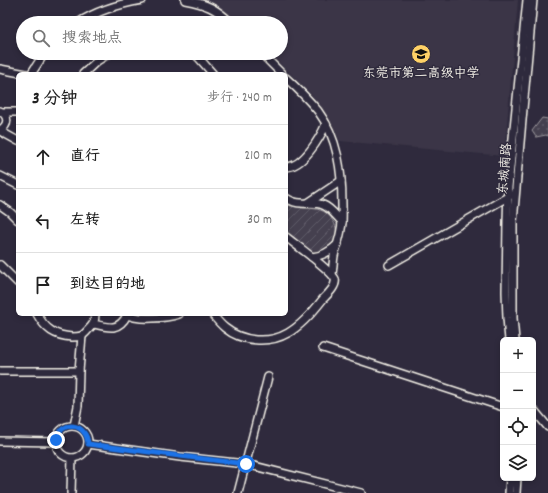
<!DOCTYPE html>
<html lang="zh">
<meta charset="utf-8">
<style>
:root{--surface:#fff;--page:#f2f2f2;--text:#222;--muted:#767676;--line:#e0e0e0}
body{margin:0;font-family:Dekko,"LXGW WenKai TC",sans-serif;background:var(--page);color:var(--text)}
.controls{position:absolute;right:12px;bottom:12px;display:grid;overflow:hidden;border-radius:6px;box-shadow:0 2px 6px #0003}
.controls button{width:36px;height:36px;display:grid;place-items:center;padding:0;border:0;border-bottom:1px solid var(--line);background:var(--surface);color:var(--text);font:20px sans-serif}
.stop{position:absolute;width:12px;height:12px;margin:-9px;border:3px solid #1a73e8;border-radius:50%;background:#fff}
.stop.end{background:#1a73e8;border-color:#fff;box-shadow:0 1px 4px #0008}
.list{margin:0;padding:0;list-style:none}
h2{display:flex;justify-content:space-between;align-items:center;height:52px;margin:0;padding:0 16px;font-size:17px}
h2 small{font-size:13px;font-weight:400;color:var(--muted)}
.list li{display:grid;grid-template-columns:26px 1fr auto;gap:12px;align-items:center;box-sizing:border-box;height:64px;padding:0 16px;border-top:1px solid var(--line)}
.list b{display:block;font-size:15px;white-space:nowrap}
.list em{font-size:13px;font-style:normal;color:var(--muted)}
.icon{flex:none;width:22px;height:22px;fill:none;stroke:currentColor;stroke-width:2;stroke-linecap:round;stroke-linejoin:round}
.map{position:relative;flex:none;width:548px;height:493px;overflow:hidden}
.search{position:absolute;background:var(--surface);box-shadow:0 2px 6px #0003;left:16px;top:16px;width:272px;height:44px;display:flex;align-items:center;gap:10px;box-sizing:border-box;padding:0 14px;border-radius:22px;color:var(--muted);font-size:15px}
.panel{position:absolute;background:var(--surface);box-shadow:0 2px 6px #0003;left:16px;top:72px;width:272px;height:244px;border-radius:6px}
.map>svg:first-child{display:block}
.built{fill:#3b3647}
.grass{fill:url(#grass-dots);stroke:#9c989c}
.garden{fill:url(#garden-furrows);stroke:#9c989c}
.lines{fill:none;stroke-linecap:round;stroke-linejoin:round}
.minor-casing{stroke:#f4f1e8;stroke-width:10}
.minor{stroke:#2f2a3d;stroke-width:7}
.route{stroke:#1a73e8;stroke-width:5}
.labels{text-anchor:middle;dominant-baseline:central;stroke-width:3;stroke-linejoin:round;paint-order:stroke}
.poi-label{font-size:13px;fill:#f4f1e8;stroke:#2f2a3d}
.street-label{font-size:13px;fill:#f4f1e8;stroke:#2f2a3d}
</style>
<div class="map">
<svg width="548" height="493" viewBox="0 0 548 493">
<defs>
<pattern id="grass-dots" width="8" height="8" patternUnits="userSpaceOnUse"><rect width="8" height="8" fill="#454050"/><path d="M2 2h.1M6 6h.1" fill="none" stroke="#605c69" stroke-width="1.8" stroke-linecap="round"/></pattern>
<pattern id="garden-furrows" width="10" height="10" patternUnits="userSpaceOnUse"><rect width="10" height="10" fill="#454050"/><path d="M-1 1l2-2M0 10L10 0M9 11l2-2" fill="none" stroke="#605c69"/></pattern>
</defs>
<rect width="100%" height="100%" fill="#2f2a3d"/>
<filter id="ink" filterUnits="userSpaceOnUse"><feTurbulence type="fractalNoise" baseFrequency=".025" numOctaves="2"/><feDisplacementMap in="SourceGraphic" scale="8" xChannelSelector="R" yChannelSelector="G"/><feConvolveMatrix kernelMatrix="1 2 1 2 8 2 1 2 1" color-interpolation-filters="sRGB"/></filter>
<g filter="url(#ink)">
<path class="built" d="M 208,0 L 518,0 L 504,156 L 340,141 L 335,130 L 323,109 L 311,94 L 269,53 L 281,53 L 281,23 L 238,23 L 219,6 Z"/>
<path class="grass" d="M 542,118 L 548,119 L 548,136 L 546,135 L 536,137 L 532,131 Z"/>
<path class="garden" d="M 286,204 C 302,212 323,202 333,221 C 337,227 337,233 335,239 C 331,250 324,252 313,254 L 286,232 Z"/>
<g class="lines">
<g class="minor-casing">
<g id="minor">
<path d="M 185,0 C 206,4 216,8 231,23"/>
<path d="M 78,23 C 98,10 119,4 142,0"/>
<path d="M 194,53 L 199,58 L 213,74"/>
<path d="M 261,53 L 282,74"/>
<path d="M 0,69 L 26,74"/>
<path d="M 31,74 L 40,60 L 45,53"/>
<path d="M 83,74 L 97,61 L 110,53"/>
<path d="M 286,78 C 297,88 308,99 318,111 C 338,138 342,172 342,204 C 342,213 343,221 341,229 C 340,238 336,247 334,256 C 333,262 333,268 332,274"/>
<path d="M 0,111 C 9,116 9,125 0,130"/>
<path d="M 2,112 L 18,112"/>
<path d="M 0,131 L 18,141"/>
<path d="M 286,167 C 303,167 320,138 326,124"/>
<path d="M 0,176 L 18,185"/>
<path d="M 286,198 C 291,201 296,203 301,203 C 308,204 316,202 323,205 C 331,208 336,216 342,222"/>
<path d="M 308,203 L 341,181"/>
<path d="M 0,205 L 10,212 L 18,220"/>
<path d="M 312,257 C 322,256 330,252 338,244"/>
<path d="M 0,265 L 18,283"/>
<path d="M 389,265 L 511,195"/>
<path d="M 37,314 C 45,329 55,336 72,337 C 75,337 78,337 81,336 C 84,335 86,332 88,330 C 93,325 95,322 95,314"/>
<path d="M 126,314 C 137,321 167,318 179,314"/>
<path d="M 212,314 C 216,319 220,324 225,328 C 242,342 269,344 288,333 C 302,325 313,312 323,299 C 328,294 337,286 335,279 C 331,270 296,245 286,237"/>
<path d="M 94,324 C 109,328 119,331 127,315"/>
<path d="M 509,340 L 507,318 L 506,292 L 507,222 L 508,187 L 527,0"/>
<path d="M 515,340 L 513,318 L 513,222 L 522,120 L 533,0"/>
<path d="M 323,348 L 503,407"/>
<path d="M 0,371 L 79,371"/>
<path d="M 533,409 L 548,427"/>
<circle cx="72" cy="442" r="16"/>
<path d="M 74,426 L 78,406 L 79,371 L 82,336"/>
<path d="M 0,441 L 56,442"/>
<path d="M 88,444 L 180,457 L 246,464 L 361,493"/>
<path d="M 71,493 L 72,458"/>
<path d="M 238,493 L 268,377"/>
<path d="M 509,493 L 510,478"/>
<path d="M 516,493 L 517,478"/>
</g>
</g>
<use href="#minor" class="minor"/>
</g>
</g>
<g class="lines" filter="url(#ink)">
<path class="route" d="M 56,440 C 61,419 87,423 88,444 L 180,456 L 246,464"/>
</g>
<defs>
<g id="school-disc" transform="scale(1)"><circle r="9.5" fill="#ffd166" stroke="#2f2a3d"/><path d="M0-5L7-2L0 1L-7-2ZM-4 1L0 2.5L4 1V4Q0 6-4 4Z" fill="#111"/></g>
</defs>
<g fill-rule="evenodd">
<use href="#school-disc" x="421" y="54"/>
</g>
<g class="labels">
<g class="poi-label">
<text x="421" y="74">东莞市第二高级中学</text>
</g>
<g class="street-label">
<text transform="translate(506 169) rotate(-85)">东城南路</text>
</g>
</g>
</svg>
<div class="controls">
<button>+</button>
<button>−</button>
<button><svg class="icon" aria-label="locate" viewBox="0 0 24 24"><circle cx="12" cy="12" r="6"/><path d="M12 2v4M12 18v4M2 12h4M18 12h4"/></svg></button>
<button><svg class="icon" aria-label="layers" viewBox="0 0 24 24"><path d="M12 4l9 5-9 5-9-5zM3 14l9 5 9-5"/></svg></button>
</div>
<div class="stop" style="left:246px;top:464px"></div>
<div class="stop end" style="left:56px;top:440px"></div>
<div class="search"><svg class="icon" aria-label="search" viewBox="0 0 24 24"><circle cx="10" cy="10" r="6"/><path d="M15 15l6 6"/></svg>搜索地点</div>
<section class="panel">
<h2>3 分钟<small>步行 · 240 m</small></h2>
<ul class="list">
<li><svg class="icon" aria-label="ahead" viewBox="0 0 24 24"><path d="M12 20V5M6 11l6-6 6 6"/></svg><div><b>直行</b></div><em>210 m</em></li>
<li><svg class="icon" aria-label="left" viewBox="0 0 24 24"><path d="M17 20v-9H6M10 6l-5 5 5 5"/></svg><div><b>左转</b></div><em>30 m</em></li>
<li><svg class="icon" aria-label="arrive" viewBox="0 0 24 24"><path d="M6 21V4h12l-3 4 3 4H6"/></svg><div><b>到达目的地</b></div></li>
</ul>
</section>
</div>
